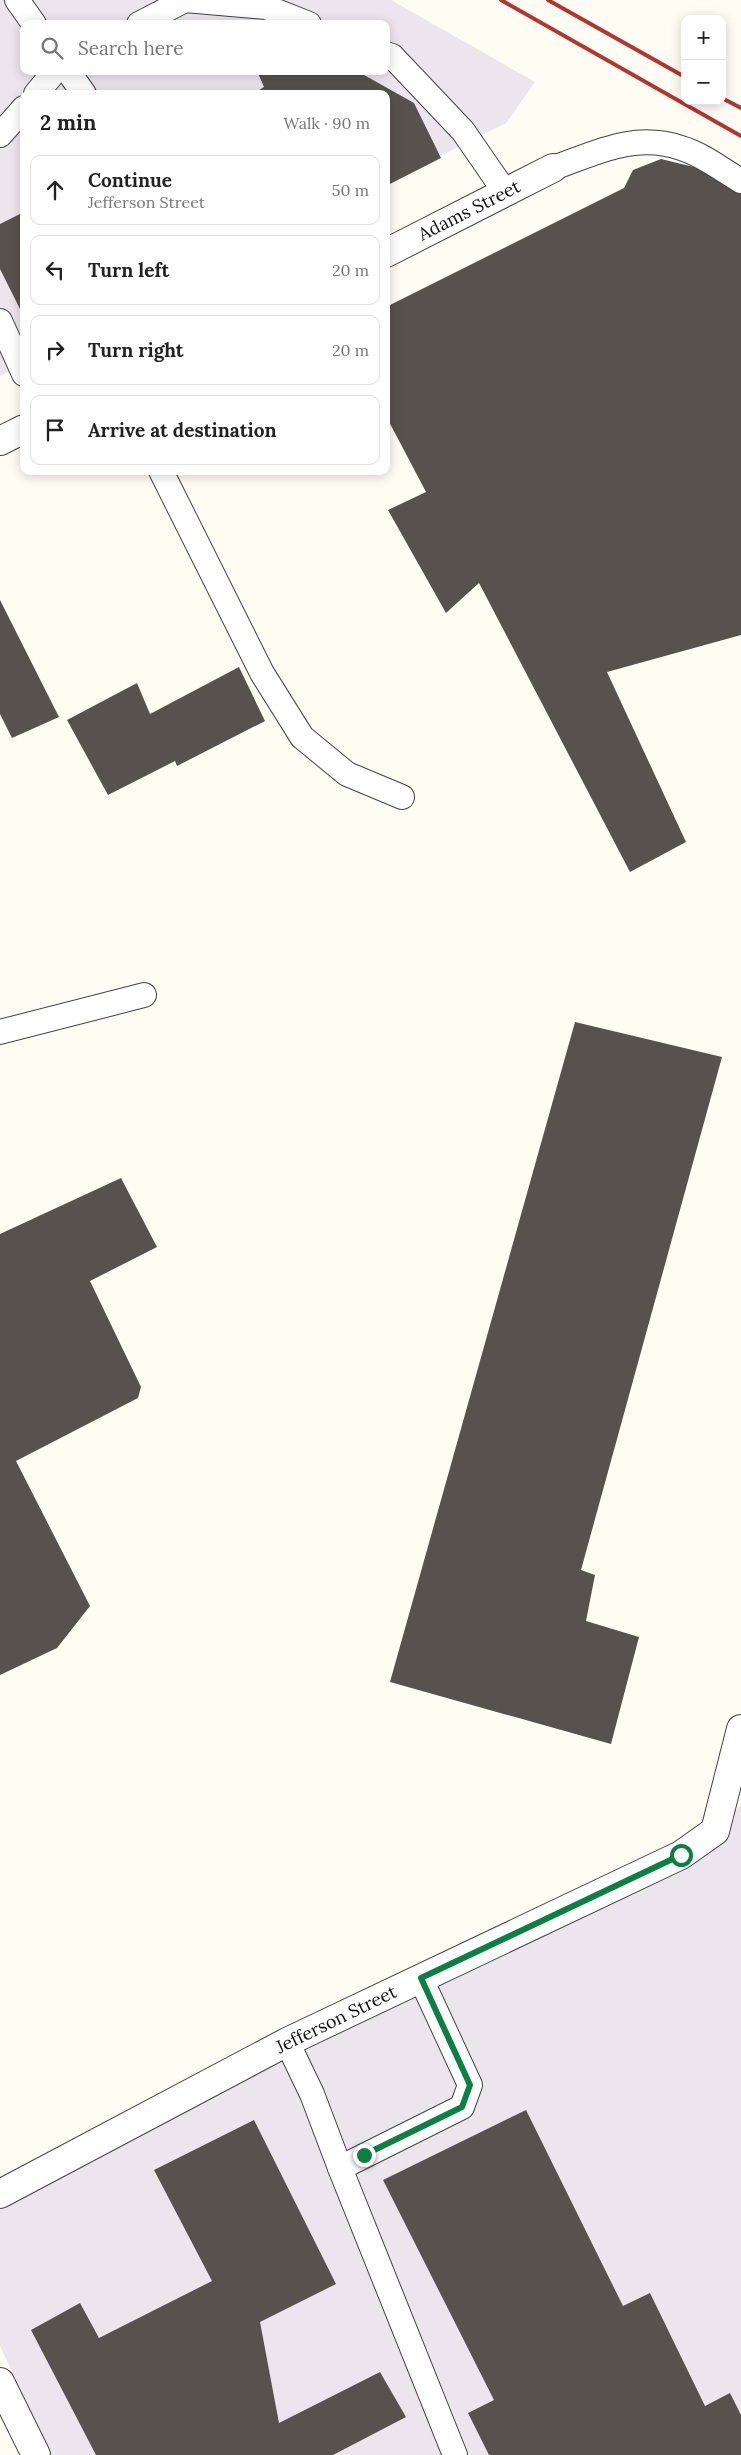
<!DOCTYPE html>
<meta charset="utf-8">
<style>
:root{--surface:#fff;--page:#f6f6f6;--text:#222;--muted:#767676;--line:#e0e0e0}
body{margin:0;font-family:Lora,serif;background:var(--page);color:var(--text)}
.controls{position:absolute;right:15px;top:15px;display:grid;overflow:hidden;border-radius:10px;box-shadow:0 2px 12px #0003}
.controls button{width:45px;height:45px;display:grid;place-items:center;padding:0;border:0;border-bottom:1px solid var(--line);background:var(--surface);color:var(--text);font:25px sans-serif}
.stop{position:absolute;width:15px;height:15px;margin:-11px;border:4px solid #0b8043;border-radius:50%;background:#fff}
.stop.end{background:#0b8043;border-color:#fff;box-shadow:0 1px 5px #0008}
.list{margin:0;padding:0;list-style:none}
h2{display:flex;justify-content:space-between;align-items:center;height:65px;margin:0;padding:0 20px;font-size:21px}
h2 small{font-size:16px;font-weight:400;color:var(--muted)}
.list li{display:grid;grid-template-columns:32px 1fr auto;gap:15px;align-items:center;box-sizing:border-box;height:70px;margin:0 10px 10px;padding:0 10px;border:1px solid var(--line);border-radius:10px}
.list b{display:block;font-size:19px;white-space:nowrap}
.list p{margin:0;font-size:16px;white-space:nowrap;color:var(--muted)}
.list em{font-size:16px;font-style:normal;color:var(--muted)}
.icon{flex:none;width:28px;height:28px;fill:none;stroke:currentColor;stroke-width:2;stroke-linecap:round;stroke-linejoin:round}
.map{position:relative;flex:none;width:741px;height:2455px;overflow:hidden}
.search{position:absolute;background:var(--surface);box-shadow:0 2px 12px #0003;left:20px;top:20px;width:370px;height:55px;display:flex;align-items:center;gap:12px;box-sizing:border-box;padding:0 18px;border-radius:10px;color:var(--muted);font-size:19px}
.panel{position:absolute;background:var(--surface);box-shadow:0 2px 12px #0003;left:20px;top:90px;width:370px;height:385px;border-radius:10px}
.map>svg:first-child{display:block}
.industrial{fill:#ede5ed;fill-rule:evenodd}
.building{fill:#57524d}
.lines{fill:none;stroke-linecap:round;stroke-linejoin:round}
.lane-casing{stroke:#434343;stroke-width:26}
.street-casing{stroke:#434343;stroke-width:30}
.lane{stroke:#fff;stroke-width:24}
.street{stroke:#fff;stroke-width:28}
.rail{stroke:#b53432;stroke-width:4}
.route{stroke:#0b8043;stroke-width:6}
.labels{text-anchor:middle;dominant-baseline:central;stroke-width:5;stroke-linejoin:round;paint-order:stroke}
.street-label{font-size:18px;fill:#101010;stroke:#fff}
</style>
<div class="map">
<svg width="741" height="2455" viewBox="0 0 741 2455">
<rect width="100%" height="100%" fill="#fefcf3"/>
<g class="industrial">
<path d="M 0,0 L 391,0 L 535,82 L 506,123 L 386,183 L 386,94 L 24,94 L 24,364 L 0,376 ZM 24,24 L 386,24 L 386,71 L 24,71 Z"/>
<path d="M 741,1805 L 741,2455 L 51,2455 L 0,2346 L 0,2194 L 715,1831 Z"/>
</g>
<g class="building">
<path d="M 257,71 L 357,71 L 414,103 L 441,158 L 386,186 L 386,94 L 253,94 L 264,87 Z"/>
<path d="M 661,159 L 694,167 L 741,193 L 741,635 L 607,672 L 686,842 L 630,872 L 479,583 L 446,613 L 388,510 L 426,492 L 386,416 L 386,307 L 624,188 L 633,170 Z"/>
<path d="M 24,212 L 24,317 L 0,269 L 0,224 Z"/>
<path d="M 0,600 L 59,717 L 12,738 L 0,714 Z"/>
<path d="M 239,667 L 265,721 L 177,766 L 175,761 L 108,795 L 67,720 L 137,683 L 150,714 Z"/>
<path d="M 575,1022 L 722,1057 L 581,1570 L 595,1575 L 586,1621 L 639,1637 L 611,1744 L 390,1682 Z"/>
<path d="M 121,1178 L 157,1247 L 90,1281 L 141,1387 L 138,1398 L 16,1461 L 90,1606 L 57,1648 L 0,1675 L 0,1234 Z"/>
<path d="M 526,2110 L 623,2306 L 650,2293 L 705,2406 L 730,2393 L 741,2415 L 741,2455 L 489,2455 L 468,2413 L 494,2400 L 383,2180 Z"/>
<path d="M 254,2120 L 336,2284 L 260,2322 L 279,2423 L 380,2372 L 406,2417 L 333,2455 L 96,2455 L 31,2330 L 80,2303 L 99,2338 L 212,2281 L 154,2170 Z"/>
</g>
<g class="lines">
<g class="lane-casing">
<g id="lane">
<path d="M 17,0 L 34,24"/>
<path d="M 139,24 L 185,0 L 266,7 L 309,24"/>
<path d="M 386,54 L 392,56 L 463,131 L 505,192"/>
<path d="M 68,71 L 84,94"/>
<path d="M 36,94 L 55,71"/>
<path d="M 0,135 L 24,108"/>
<path d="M 553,168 C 596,153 634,132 681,148 C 702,154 722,170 741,181"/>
<path d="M 0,321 L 24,374"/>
<path d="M 161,471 L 262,673 L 302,737 L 347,774 L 402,797"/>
<path d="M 0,1032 L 144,995"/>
<path d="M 287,2042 L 312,2094 L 340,2168 L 462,2107 L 470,2085 L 421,1979"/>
<path d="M 340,2168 L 455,2455"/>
</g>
</g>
<g class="street-casing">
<g id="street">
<path d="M 386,253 L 553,168"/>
<path d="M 0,441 L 24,429"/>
<path d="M 0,2194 L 287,2042 L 681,1855 L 715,1831 L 741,1729"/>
<path d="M 0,2382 L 36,2455"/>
</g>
</g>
<use href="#lane" class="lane"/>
<use href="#street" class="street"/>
<g class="rail">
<path d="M 501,0 L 741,136"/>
<path d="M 548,0 L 685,77"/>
<path d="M 722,98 L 741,108"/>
</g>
</g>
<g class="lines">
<path class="route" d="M 364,2155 L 462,2107 L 470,2085 L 421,1978 L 681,1855"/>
</g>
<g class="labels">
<g class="street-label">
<text transform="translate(469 210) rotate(-27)">Adams Street</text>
<text transform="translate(336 2019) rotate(-26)">Jefferson Street</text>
</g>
</g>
</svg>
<div class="controls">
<button>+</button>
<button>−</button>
</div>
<div class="stop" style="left:681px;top:1855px"></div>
<div class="stop end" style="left:364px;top:2155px"></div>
<div class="search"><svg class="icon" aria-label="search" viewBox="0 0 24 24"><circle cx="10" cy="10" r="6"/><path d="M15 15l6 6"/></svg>Search here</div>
<section class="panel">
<h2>2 min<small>Walk · 90 m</small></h2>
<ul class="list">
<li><svg class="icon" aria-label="ahead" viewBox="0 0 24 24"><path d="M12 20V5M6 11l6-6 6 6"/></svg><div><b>Continue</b><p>Jefferson Street</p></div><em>50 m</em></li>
<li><svg class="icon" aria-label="left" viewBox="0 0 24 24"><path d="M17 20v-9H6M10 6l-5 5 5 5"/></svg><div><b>Turn left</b></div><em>20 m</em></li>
<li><svg class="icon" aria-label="right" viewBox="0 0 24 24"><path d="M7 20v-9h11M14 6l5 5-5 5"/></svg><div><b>Turn right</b></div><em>20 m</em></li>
<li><svg class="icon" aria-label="arrive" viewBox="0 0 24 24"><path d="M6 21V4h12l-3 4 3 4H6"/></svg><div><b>Arrive at destination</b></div></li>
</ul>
</section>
</div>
